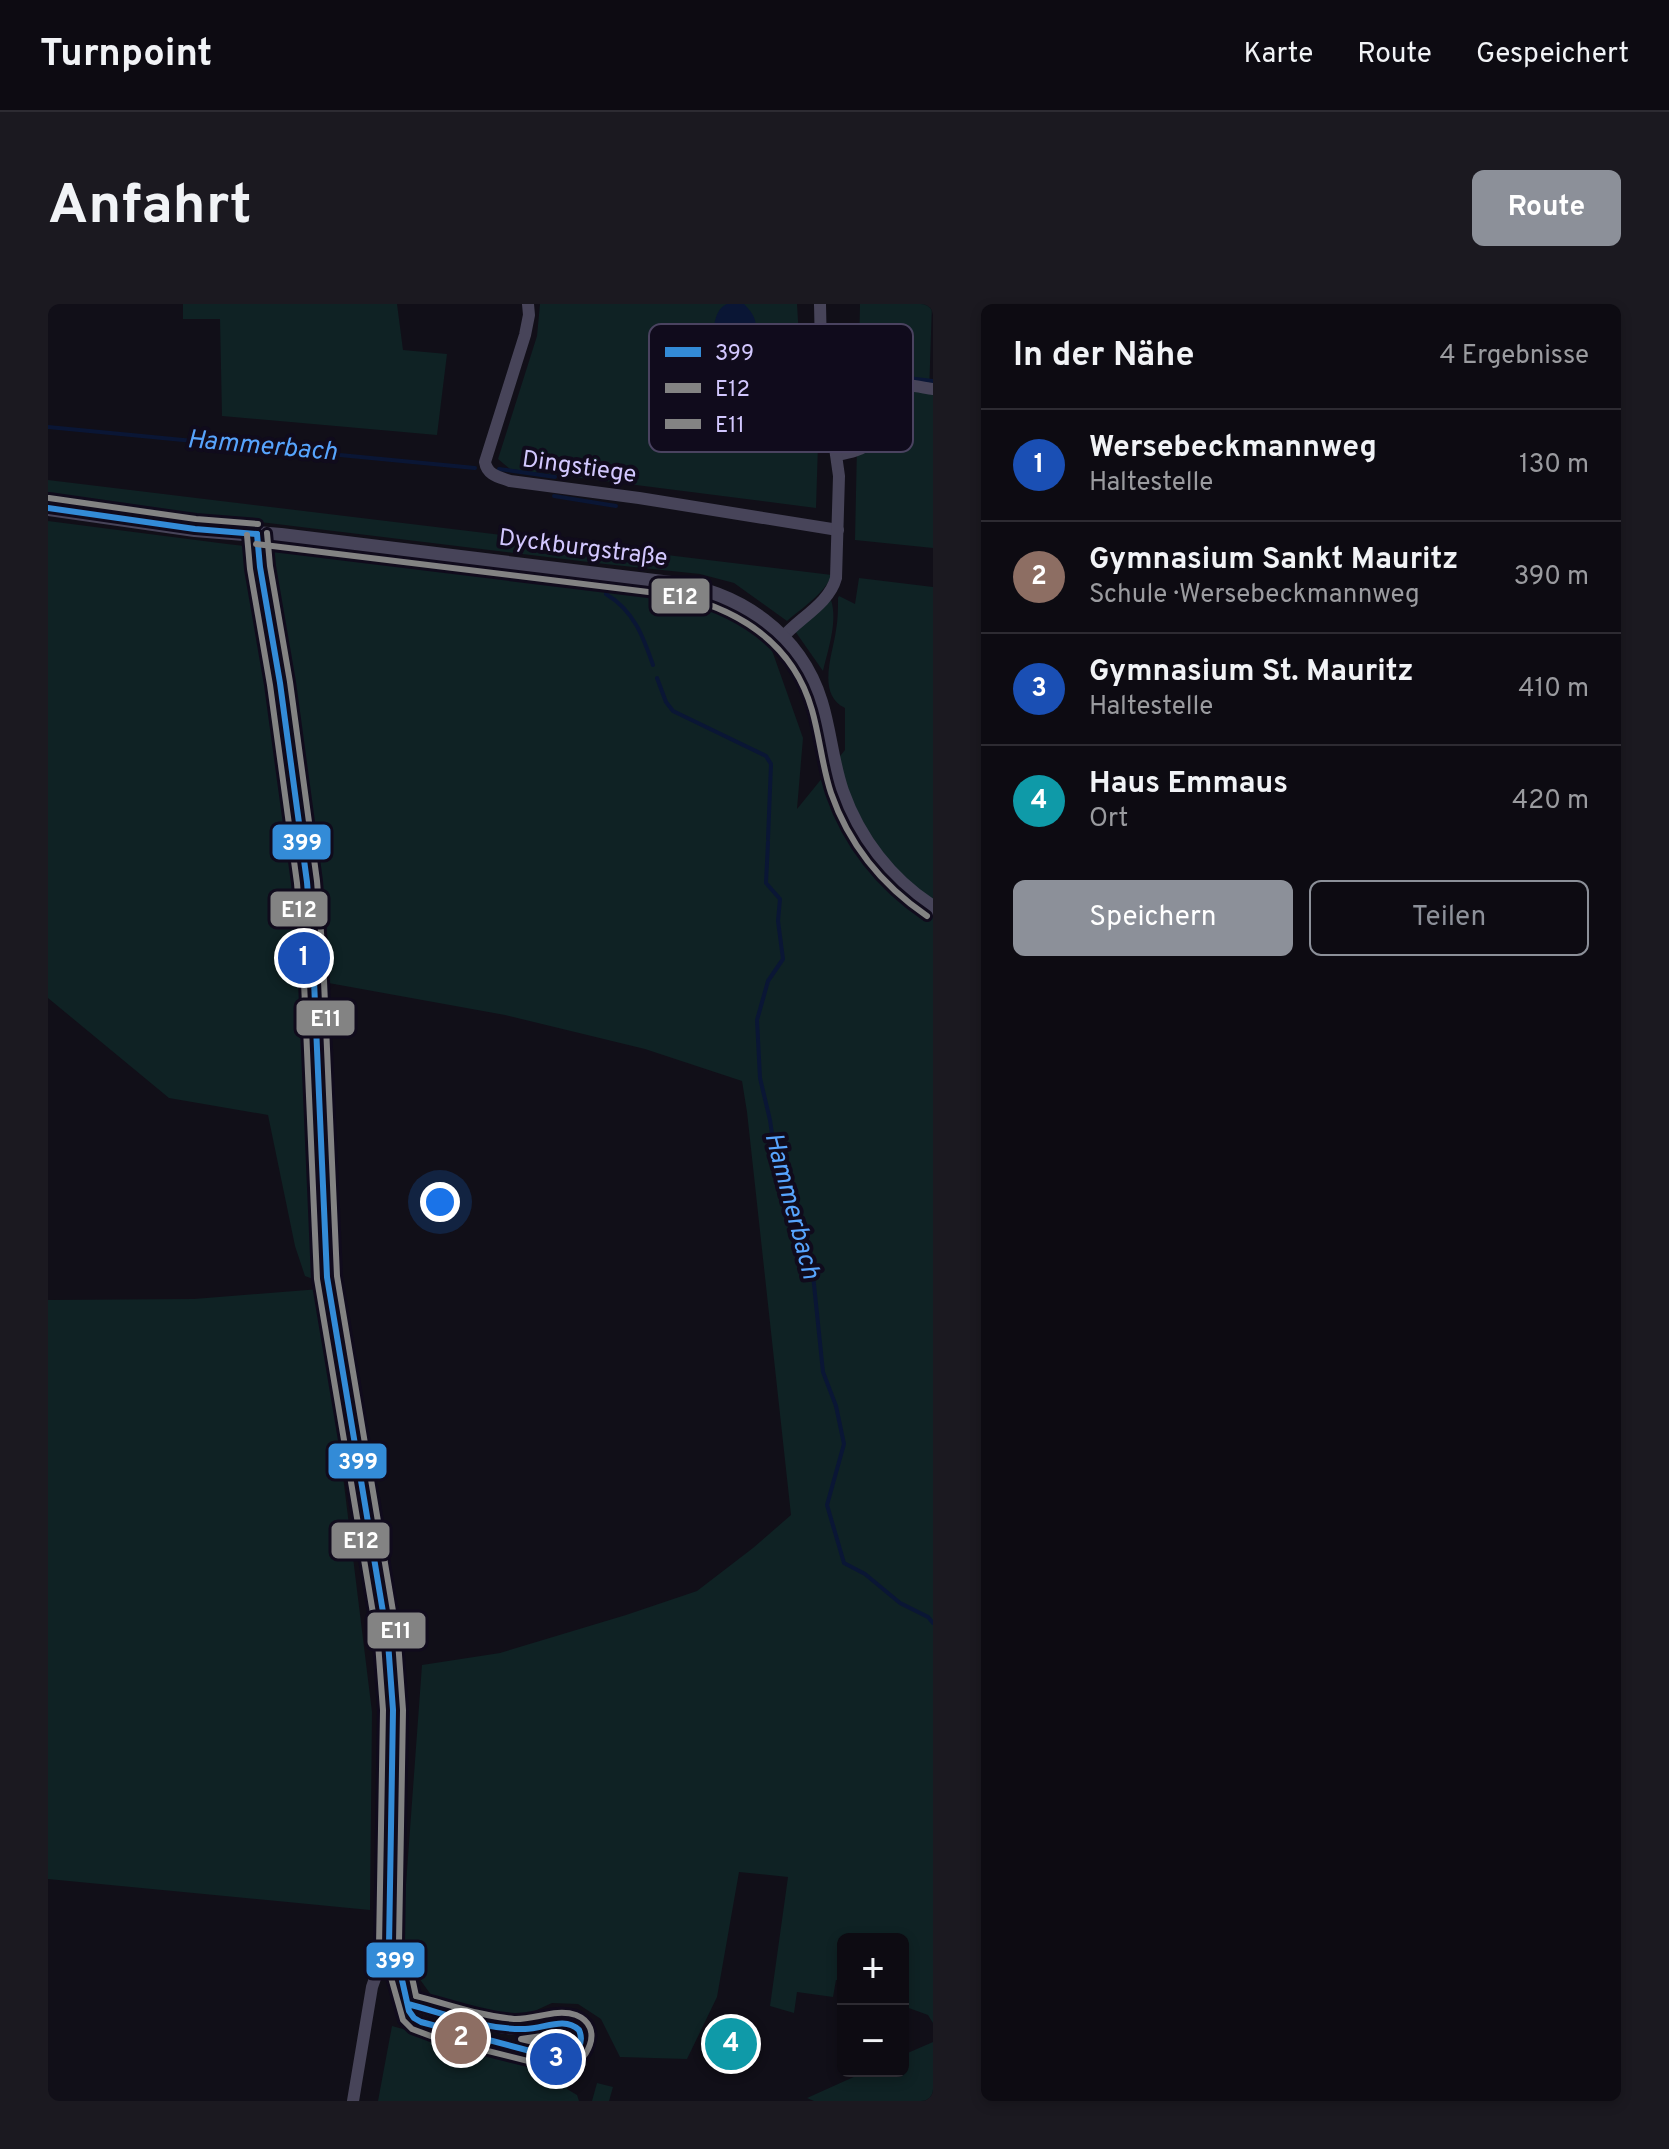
<!DOCTYPE html>
<html lang="de">
<meta charset="utf-8">
<style>
:root{--surface:#0d0b12;--page:#1b1920;--text:#f1f3f6;--muted:#9a9b9f;--line:#2d2b32;--accent:#8c9099}
body{margin:0;font-family:Overpass,sans-serif;background:var(--page);color:var(--text)}
.controls{position:absolute;right:24px;bottom:24px;display:grid;overflow:hidden;border-radius:12px;box-shadow:0 4px 12px #0003}
.controls button{width:72px;height:72px;display:grid;place-items:center;padding:0;border:0;border-bottom:2px solid var(--line);background:var(--surface);color:var(--text);font:40px sans-serif}
.you{position:absolute;left:392px;top:898px;width:28px;height:28px;margin:-20px;border:6px solid #fff;border-radius:50%;background:#1a73e8;box-shadow:0 0 0 12px #1a73e833}
.badge{display:grid;place-items:center;width:52px;height:52px;border-radius:50%;background:var(--accent);color:#fff;font-size:26px;font-weight:700}
.pin{position:absolute;translate:-50% -50%;border:4px solid #fff;box-shadow:0 2px 8px #0006}
.list{margin:0;padding:0;list-style:none}
h2{display:flex;justify-content:space-between;align-items:center;height:104px;margin:0;padding:0 32px;font-size:34px}
h2 small{font-size:26px;font-weight:400;color:var(--muted)}
.list li{display:grid;grid-template-columns:52px 1fr auto;gap:24px;align-items:center;box-sizing:border-box;height:112px;padding:0 32px;border-top:2px solid var(--line)}
.list b{display:block;font-size:30px;white-space:nowrap}
.list p{margin:0;font-size:26px;white-space:nowrap;color:var(--muted)}
.list em{font-size:26px;font-style:normal;color:var(--muted)}
.actions{display:flex;gap:16px;padding:24px 32px}
.actions a{flex:1;padding:18px 0;border:2px solid var(--accent);border-radius:12px;text-align:center;font-size:28px;color:var(--accent)}
.actions .main{background:var(--accent);color:#fff}
.map{position:relative;flex:none;width:885px;height:1797px;overflow:hidden;border-radius:12px}
header{display:flex;align-items:center;gap:48px;box-sizing:border-box;height:112px;padding:0 40px;background:var(--surface);border-bottom:2px solid var(--line)}
header strong{font-size:38px}
nav{display:flex;gap:44px;margin-inline-start:auto;font-size:28px}
.intro{display:flex;align-items:center;justify-content:space-between;box-sizing:border-box;height:192px;padding:0 48px}
h1{margin:0;font-size:56px}
.button{padding:20px 36px;border-radius:12px;background:var(--accent);color:#fff;font-size:28px;font-weight:700}
main{display:flex;gap:48px;padding:0 48px}
aside{flex:1;background:var(--surface);border-radius:12px;box-shadow:0 4px 12px #0003}
.map>svg:first-child{display:block}
.green{fill:#0f2224}
.water{fill:#0a1635}
.lines{fill:none;stroke-linecap:round;stroke-linejoin:round}
.stream{stroke:#0a1635;stroke-width:4}
.minor{stroke:#474459;stroke-width:12}
.tertiary{stroke:#474459;stroke-width:16}
.bus-1-casing{stroke:#100b1c;stroke-width:12}
.bus-2-casing{stroke:#100b1c;stroke-width:12}
.bus-3-casing{stroke:#100b1c;stroke-width:12}
.bus-1{stroke:#338bd7;stroke-width:6}
.bus-2{stroke:#838383;stroke-width:6}
.bus-3{stroke:#838383;stroke-width:6}
.labels{text-anchor:middle;dominant-baseline:central;stroke-width:8;stroke-linejoin:round;paint-order:stroke}
.street-label{font-size:24px;fill:#d2c7fe;stroke:#100b1c}
.water-label{font-size:26px;font-style:italic;fill:#57a4fd;stroke:#100b1c}
.key{fill:#100b1c;stroke:#4a4360;stroke-width:2}
.key-label{font-size:22px;fill:#d2c7fe}
.line-badge{stroke:#100b1c;stroke-width:3}
.badge-label{font-size:22px;text-anchor:middle;font-weight:bold;fill:#fff}
</style>
<header>
<strong>Turnpoint</strong>
<nav><a>Karte</a><a>Route</a><a>Gespeichert</a></nav>
</header>
<div class="intro"><h1>Anfahrt</h1><a class="button">Route</a></div>
<main>
<div class="map">
<svg width="885" height="1797" viewBox="0 0 885 1797">
<rect width="100%" height="100%" fill="#110f18"/>
<g class="green">
<path d="M 135,0 L 349,0 L 355,46 L 399,50 L 389,131 L 174,112 L 172,15 L 135,15 Z"/>
<path d="M 492,0 L 749,0 L 753,66 L 772,78 L 768,204 L 462,165 L 450,155 L 489,32 Z"/>
<path d="M 812,0 L 884,0 L 881,90 L 885,91 L 885,244 L 807,236 Z"/>
<path d="M 0,176 L 784,271 C 776,290 754,304 739,317 L 686,279 L 652,270 L 557,260 L 0,192 Z"/>
<path d="M 0,217 L 179,240 L 445,269 L 667,302 L 721,338 L 755,434 L 749,505 L 797,446 L 797,404 C 768,390 785,350 788,326 C 790,315 790,305 790,294 L 791,292 L 807,300 L 811,274 L 885,283 L 885,1719 L 880,1711 L 858,1703 L 859,1690 L 855,1689 L 855,1635 L 795,1635 L 795,1677 L 788,1676 L 785,1693 L 749,1688 L 746,1709 L 722,1702 L 740,1573 L 691,1568 L 669,1693 L 639,1755 L 572,1753 L 553,1715 L 530,1700 L 504,1699 L 469,1715 L 386,1695 L 353,1649 L 374,1361 L 452,1349 L 578,1311 L 649,1287 L 705,1244 L 743,1211 L 699,808 L 694,777 L 597,745 L 457,711 L 264,676 L 270,977 L 257,972 L 247,942 L 220,811 L 121,794 L 0,694 Z"/>
<path d="M 783,296 C 790,317 780,346 775,367 L 747,327 Z"/>
<path d="M 272,985 L 324,1408 L 322,1606 L 0,1575 L 0,996 L 146,995 Z"/>
<path d="M 344,1722 L 523,1771 L 519,1785 L 529,1791 L 531,1797 L 330,1797 Z"/>
<path d="M 885,1738 L 885,1797 L 766,1797 L 759,1794 L 819,1767 L 855,1767 L 855,1751 Z"/>
<path d="M 549,1779 L 565,1783 L 561,1797 L 544,1797 Z"/>
</g>
<path class="water" d="M 679,0 L 696,0 C 706,10 710,18 707,32 C 691,41 675,38 666,21 C 668,12 670,4 679,0 Z"/>
<g class="lines">
<g class="stream">
<path d="M 807,66 L 848,72"/>
<path d="M 859,74 L 885,77"/>
<path d="M 0,123 L 427,164"/>
<path d="M 451,165 L 507,173"/>
<path d="M 506,192 L 568,202"/>
<path d="M 558,288 L 558,290 C 586,307 595,332 605,361"/>
<path d="M 609,374 L 618,398 L 625,407 L 718,452 L 723,460 L 720,535"/>
<path d="M 720,538 L 718,579 L 732,595 L 730,617 L 735,655 L 720,677 L 709,716 L 712,774 L 722,816 L 731,878 L 741,897 L 753,946 L 764,961 L 775,1068 L 788,1102 L 796,1140 L 779,1201 L 796,1259 L 817,1270 L 852,1299 L 880,1313 L 885,1319"/>
</g>
<g class="minor">
<path d="M 480,0 L 481,11 L 477,31 L 437,158 C 439,171 451,173 462,177 L 591,194 L 790,226"/>
<path d="M 789,151 C 800,149 816,146 823,137 C 837,120 817,87 854,82 C 863,80 876,84 885,85"/>
<path d="M 209,230 L 212,263 L 232,379 L 259,578 L 265,654 L 279,973 L 340,1338 L 345,1406 L 341,1641 L 332,1660 L 324,1683 L 305,1797"/>
<path d="M 734,334 C 751,314 781,300 788,274 L 791,172 L 773,46 L 772,0"/>
<path d="M 341,1641 L 352,1667 L 361,1707 C 365,1718 379,1720 390,1724 L 516,1756 C 529,1751 542,1732 527,1722 C 514,1714 492,1725 477,1725 C 443,1726 394,1708 360,1700"/>
</g>
<path class="tertiary" d="M 0,204 L 147,225 L 233,232 L 623,280 C 691,289 751,330 772,398 C 781,427 783,458 793,487 C 810,535 842,577 885,604"/>
<g class="bus-1-casing">
<g id="bus-1">
<path d="M 0,204 L 147,225 L 209,230"/>
<path d="M 209,230 L 212,263 L 232,379 L 259,578 L 265,654 L 279,973 L 340,1338 L 345,1406 L 341,1641 L 352,1667 L 361,1707 L 366,1714 L 373,1718 L 516,1756 C 528,1750 537,1740 531,1726 C 516,1712 496,1725 477,1725 C 438,1726 398,1710 360,1700"/>
</g>
</g>
<g class="bus-2-casing">
<g id="bus-2">
<path d="M 199,231 L 202,265 L 222,381 L 249,579 L 255,655 L 269,975 L 330,1339 L 335,1406 L 331,1643 L 342,1670 L 355,1716 L 364,1725 L 388,1734 L 516,1766 C 539,1760 558,1723 528,1711 C 508,1704 486,1716 466,1715 C 432,1712 400,1700 368,1692"/>
<path d="M 208,240 L 633,292 C 695,308 746,342 764,406 C 772,434 774,462 783,489 C 801,541 835,582 879,612"/>
</g>
</g>
<g class="bus-3-casing">
<g id="bus-3">
<path d="M 1,194 L 148,215 L 210,220"/>
<path d="M 219,229 L 222,262 L 242,378 L 269,577 L 275,654 L 289,972 L 350,1337 L 355,1406 L 351,1639 L 362,1664 L 368,1692"/>
<path d="M 515,1729 L 521,1731 L 524,1734 L 515,1745 L 473,1735 Z"/>
</g>
</g>
<use href="#bus-1" class="bus-1"/>
<use href="#bus-2" class="bus-2"/>
<use href="#bus-3" class="bus-3"/>
</g>
<g class="labels">
<g class="street-label">
<text transform="translate(531 164) rotate(8)">Dingstiege</text>
<text transform="translate(535 245) rotate(7)">Dyckburgstraße</text>
</g>
<g class="water-label">
<text transform="translate(214 143) rotate(5)">Hammerbach</text>
<text transform="translate(743 902) rotate(75)">Hammerbach</text>
</g>
</g>
<rect x="601" y="20" width="264" height="128" rx="12" class="key"/>
<rect x="617" y="43" width="36" height="10" fill="#338bd7"/>
<rect x="617" y="79" width="36" height="10" fill="#838383"/>
<rect x="617" y="115" width="36" height="10" fill="#838383"/>
<g class="key-label">
<text x="667" y="56">399</text>
<text x="667" y="92">E12</text>
<text x="667" y="128">E11</text>
</g>
<g class="line-badge">
<rect x="602" y="273" width="61" height="38" rx="8" fill="#838383"/>
<rect x="223" y="519" width="61" height="38" rx="8" fill="#338bd7"/>
<rect x="221" y="586" width="60" height="38" rx="8" fill="#838383"/>
<rect x="247" y="695" width="61" height="38" rx="8" fill="#838383"/>
<rect x="279" y="1138" width="61" height="38" rx="8" fill="#338bd7"/>
<rect x="282" y="1217" width="61" height="39" rx="8" fill="#838383"/>
<rect x="318" y="1307" width="61" height="39" rx="8" fill="#838383"/>
<rect x="317" y="1637" width="61" height="38" rx="8" fill="#338bd7"/>
</g>
<g class="badge-label">
<text x="632" y="300">E12</text>
<text x="254" y="546">399</text>
<text x="251" y="613">E12</text>
<text x="278" y="722">E11</text>
<text x="310" y="1165">399</text>
<text x="313" y="1244">E12</text>
<text x="348" y="1334">E11</text>
<text x="347" y="1664">399</text>
</g>
</svg>
<div class="controls">
<button>+</button>
<button>−</button>
</div>
<div class="you"></div>
<div class="pin badge" style="left:256px;top:654px;background:#1a4fb4">1</div>
<div class="pin badge" style="left:413px;top:1734px;background:#8d6e63">2</div>
<div class="pin badge" style="left:508px;top:1755px;background:#1a4fb4">3</div>
<div class="pin badge" style="left:683px;top:1740px;background:#0f9aa8">4</div>
</div>
<aside>
<h2>In der Nähe<small>4 Ergebnisse</small></h2>
<ul class="list">
<li><span class="badge" style="background:#1a4fb4">1</span><div><b>Wersebeckmannweg</b><p>Haltestelle</p></div><em>130 m</em></li>
<li><span class="badge" style="background:#8d6e63">2</span><div><b>Gymnasium Sankt Mauritz</b><p>Schule · Wersebeckmannweg</p></div><em>390 m</em></li>
<li><span class="badge" style="background:#1a4fb4">3</span><div><b>Gymnasium St. Mauritz</b><p>Haltestelle</p></div><em>410 m</em></li>
<li><span class="badge" style="background:#0f9aa8">4</span><div><b>Haus Emmaus</b><p>Ort</p></div><em>420 m</em></li>
</ul>
<div class="actions"><a class="main">Speichern</a><a>Teilen</a></div>
</aside>
</main>
